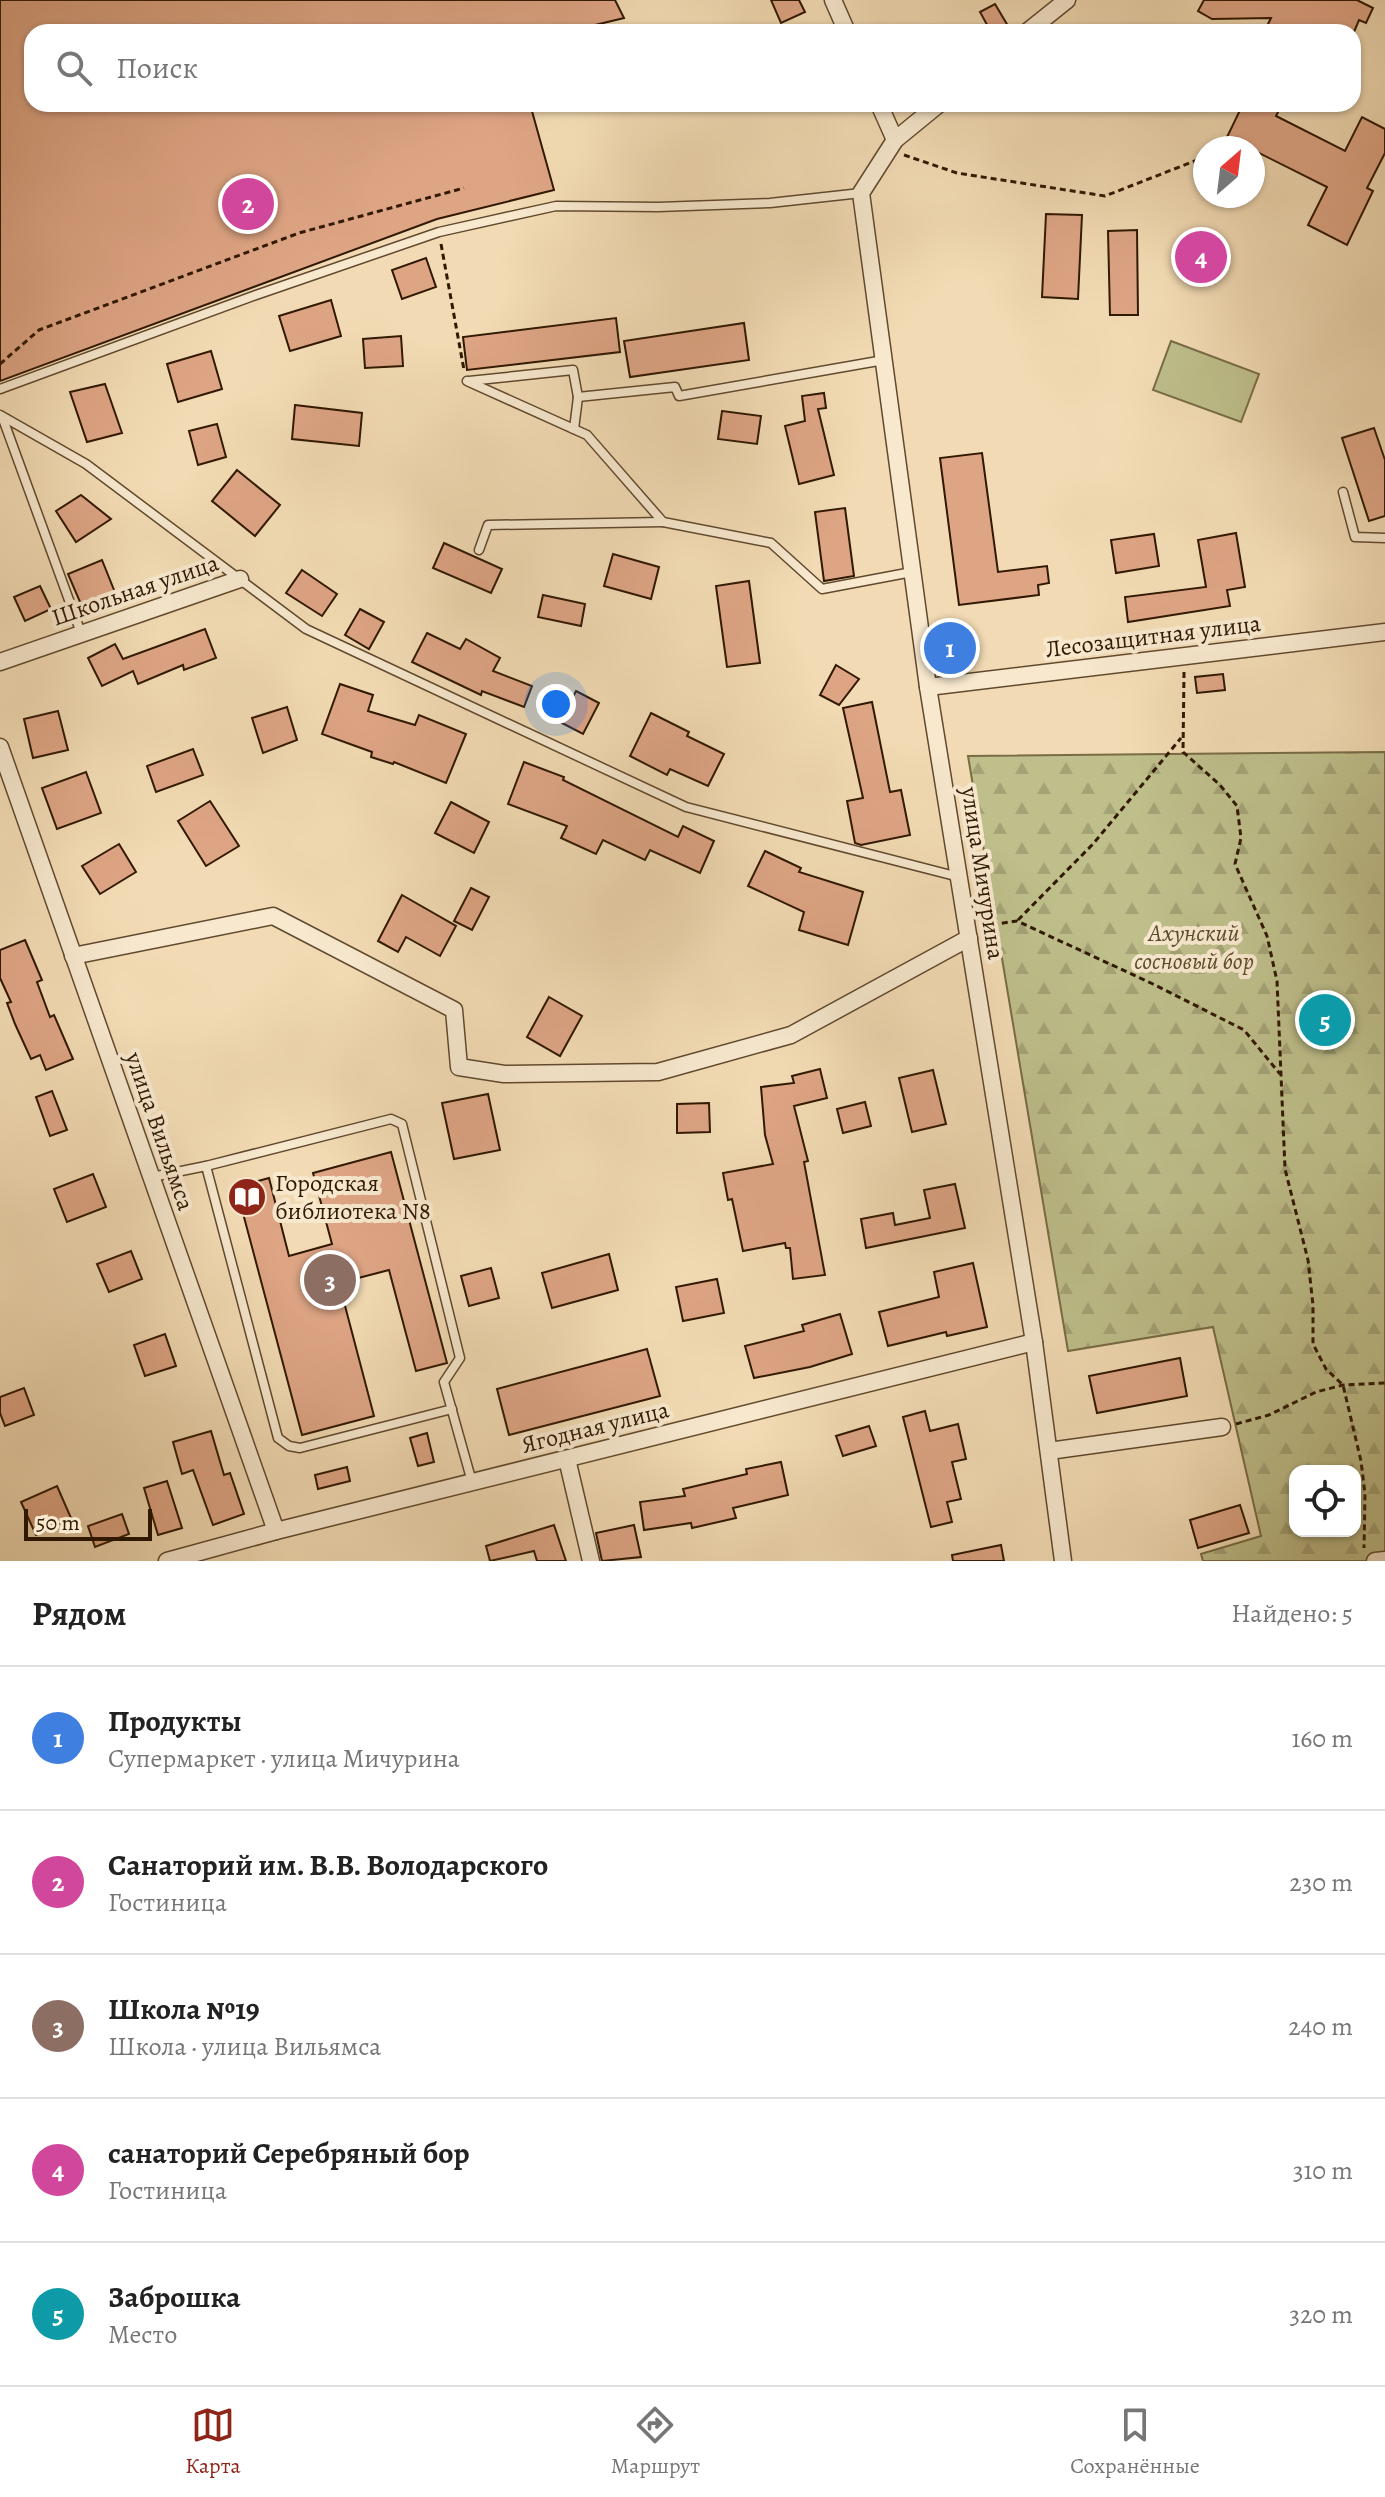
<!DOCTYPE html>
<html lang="ru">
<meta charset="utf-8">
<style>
:root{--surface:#fff;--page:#f2f2f2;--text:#222;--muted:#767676;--line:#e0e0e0;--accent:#8f2418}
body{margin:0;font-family:Alegreya,serif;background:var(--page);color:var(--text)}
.controls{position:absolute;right:24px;bottom:24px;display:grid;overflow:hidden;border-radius:16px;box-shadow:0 2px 6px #0004}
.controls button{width:72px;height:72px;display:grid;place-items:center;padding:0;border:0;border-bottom:2px solid var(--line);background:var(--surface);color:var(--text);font:40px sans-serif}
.compass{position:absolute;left:1193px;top:136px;width:72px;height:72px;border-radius:50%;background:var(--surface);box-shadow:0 2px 6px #0004;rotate:28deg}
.scale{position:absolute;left:24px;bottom:20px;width:128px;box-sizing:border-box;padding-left:8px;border:4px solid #311801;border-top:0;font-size:22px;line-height:28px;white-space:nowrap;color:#311801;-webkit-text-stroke:6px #f7e8ce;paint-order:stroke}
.you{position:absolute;left:556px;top:704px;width:28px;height:28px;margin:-20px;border:6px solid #fff;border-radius:50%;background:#1a73e8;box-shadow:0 0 0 12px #1a73e833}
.badge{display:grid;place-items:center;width:52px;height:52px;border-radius:50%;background:var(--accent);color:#fff;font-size:26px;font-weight:700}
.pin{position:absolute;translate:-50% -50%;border:4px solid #fff;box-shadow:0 2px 8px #0006}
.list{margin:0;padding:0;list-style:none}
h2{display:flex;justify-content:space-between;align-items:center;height:104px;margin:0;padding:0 32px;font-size:34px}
h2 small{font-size:26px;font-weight:400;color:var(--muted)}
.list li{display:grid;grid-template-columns:52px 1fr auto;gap:24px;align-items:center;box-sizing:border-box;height:144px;padding:0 32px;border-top:2px solid var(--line)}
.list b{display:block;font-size:30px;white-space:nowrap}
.list p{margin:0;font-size:26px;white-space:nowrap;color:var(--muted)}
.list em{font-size:26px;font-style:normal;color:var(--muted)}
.icon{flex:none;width:44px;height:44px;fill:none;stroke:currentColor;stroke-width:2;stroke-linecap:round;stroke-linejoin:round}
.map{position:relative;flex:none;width:1385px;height:1561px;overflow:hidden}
.search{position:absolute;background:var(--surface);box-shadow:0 2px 6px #0004;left:24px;right:24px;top:24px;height:88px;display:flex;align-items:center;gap:20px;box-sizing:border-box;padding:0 28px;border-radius:24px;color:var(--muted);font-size:30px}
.sheet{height:824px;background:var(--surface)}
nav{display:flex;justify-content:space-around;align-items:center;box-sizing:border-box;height:112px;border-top:2px solid var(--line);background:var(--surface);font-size:22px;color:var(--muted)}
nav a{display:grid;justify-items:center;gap:4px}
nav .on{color:var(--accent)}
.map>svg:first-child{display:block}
.forest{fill:url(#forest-firs);stroke:#786c46;stroke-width:2;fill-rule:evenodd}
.garden{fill:#bebf8b;stroke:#786c46;stroke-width:2}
.building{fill:#dea585;stroke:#311801;stroke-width:2}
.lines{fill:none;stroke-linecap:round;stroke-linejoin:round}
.service-casing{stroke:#61492e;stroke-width:11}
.minor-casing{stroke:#61492e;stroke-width:19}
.path{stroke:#311801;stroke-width:3;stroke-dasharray:6 4;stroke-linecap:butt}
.service{stroke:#f7e8ce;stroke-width:8}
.minor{stroke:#f7e8ce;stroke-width:16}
.labels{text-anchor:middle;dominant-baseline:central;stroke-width:8;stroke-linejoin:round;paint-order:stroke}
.street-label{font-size:24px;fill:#311801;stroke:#f7e8ce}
.park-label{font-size:24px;font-style:italic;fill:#5b4a2a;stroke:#f7e8ce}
.poi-label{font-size:24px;fill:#311801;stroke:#f7e8ce;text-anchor:start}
</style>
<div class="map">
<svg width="1385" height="1561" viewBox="0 0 1385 1561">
<defs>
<pattern id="forest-firs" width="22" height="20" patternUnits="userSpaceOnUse" patternTransform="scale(2)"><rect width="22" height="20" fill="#bebf8b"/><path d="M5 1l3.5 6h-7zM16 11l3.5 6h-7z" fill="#a4a376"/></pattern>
</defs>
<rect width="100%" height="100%" fill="#f2dbb4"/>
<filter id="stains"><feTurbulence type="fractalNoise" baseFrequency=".0025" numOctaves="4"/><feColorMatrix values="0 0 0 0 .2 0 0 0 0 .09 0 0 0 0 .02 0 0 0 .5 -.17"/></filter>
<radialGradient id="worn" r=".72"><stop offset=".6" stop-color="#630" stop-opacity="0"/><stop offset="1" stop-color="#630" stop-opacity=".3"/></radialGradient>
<path class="forest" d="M 1385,752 L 1385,1561 L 1203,1561 L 1201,1554 L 1261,1536 L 1213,1327 L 1068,1351 L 968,756 ZM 1295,1471 L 1355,1471 L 1355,1531 L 1295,1531 Z"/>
<path class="garden" d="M 1171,341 L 1259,374 L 1241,422 L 1153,390 Z"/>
<g class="building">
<path d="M 0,0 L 615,0 L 624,18 L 566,32 L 32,32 L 32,104 L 530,104 L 554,190 L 437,219 L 0,381 Z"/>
<path d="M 771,0 L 799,0 L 805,12 L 781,23 Z"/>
<path d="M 1204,0 L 1357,0 L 1373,8 L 1366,23 L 1359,20 L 1354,32 L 1264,32 L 1271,18 L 1212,19 L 1198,11 Z"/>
<path d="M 995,4 L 1008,26 L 998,32 L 991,32 L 980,12 Z"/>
<path d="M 1243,104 L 1282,104 L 1276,116 L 1345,151 L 1362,117 L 1385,129 L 1385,153 L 1367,188 L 1373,191 L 1347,245 L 1308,225 L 1327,187 L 1227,137 Z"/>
<path d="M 1046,214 L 1082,215 L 1078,299 L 1042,297 Z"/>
<path d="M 1137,230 L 1138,315 L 1110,315 L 1108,231 Z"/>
<path d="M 426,258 L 436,287 L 402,299 L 392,270 Z"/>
<path d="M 331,300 L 341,336 L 290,351 L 279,316 Z"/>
<path d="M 616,318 L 620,352 L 467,370 L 463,337 Z"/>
<path d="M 744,323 L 749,360 L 630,377 L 624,341 Z"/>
<path d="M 401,336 L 403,366 L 365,368 L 363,339 Z"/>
<path d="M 211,351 L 222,389 L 178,402 L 167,364 Z"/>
<path d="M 105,384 L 122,433 L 87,442 L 70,392 Z"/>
<path d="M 824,393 L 826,408 L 818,409 L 834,475 L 799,484 L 785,426 L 805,421 L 802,396 Z"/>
<path d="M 295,405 L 362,413 L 359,446 L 292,439 Z"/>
<path d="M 722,411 L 761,416 L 757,444 L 718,439 Z"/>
<path d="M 217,424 L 226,457 L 198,465 L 189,431 Z"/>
<path d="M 1374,428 L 1385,460 L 1385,516 L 1369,521 L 1342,438 Z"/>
<path d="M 982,453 L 998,572 L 1047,566 L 1049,583 L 1038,585 L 1039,595 L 959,605 L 940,458 Z"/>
<path d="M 237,470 L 280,505 L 255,536 L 212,501 Z"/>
<path d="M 81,495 L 111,519 L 76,542 L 56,511 Z"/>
<path d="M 845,508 L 854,576 L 824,581 L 815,512 Z"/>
<path d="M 1236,533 L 1245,587 L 1227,590 L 1230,606 L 1128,622 L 1125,597 L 1206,587 L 1198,540 Z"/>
<path d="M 1154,534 L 1159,566 L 1116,573 L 1111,540 Z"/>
<path d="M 444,543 L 502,569 L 491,593 L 433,568 Z"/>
<path d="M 613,554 L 659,567 L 651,599 L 604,586 Z"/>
<path d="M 102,560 L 116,595 L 83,609 L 68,574 Z"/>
<path d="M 302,570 L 337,594 L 322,616 L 286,593 Z"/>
<path d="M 749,581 L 760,663 L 727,667 L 716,586 Z"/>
<path d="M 40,586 L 51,609 L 25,621 L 14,597 Z"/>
<path d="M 543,595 L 585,604 L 581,626 L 538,617 Z"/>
<path d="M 360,609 L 384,622 L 369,649 L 345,635 Z"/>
<path d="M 205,629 L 216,658 L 184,670 L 183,665 L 138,684 L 133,671 L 102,686 L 88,658 L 115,644 L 123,659 Z"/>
<path d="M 427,633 L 460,649 L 466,639 L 500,658 L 493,671 L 532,686 L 524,707 L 482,691 L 481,695 L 412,662 Z"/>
<path d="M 956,634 L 959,659 L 944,661 L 941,636 Z"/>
<path d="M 836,665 L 859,679 L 839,705 L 820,695 Z"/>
<path d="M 1223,674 L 1225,690 L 1197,693 L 1195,677 Z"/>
<path d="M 340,684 L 373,695 L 368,711 L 415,725 L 419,715 L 466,734 L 446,783 L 394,762 L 393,764 L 371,757 L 372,752 L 322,734 Z"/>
<path d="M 576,691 L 599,703 L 583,734 L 560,722 Z"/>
<path d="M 872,702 L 890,792 L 901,790 L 910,835 L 861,845 L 855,843 L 847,801 L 863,798 L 843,708 Z"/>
<path d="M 287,707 L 297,740 L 263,753 L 252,718 Z"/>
<path d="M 58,711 L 68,750 L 33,758 L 24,719 Z"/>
<path d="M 651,713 L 689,732 L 687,736 L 724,754 L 708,786 L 670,769 L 667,775 L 630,756 Z"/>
<path d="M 193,749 L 203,775 L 156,792 L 147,766 Z"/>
<path d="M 524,762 L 564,777 L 563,780 L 678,837 L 683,826 L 714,841 L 700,873 L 650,850 L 645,860 L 603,840 L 596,854 L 561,838 L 567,826 L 508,804 Z"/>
<path d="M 86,772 L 101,813 L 57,829 L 42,788 Z"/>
<path d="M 210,801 L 239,846 L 206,866 L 178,821 Z"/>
<path d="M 451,802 L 489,822 L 474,853 L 435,833 Z"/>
<path d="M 119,844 L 136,872 L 100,894 L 82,866 Z"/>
<path d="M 765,851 L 801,868 L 799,872 L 863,892 L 848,945 L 799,930 L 804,912 L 748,886 Z"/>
<path d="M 471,888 L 489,897 L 472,930 L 454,921 Z"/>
<path d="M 402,895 L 456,926 L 440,956 L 406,937 L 398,952 L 378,941 Z"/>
<path d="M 25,940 L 42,980 L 37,982 L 50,1017 L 54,1015 L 73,1059 L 46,1070 L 40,1055 L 31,1059 L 15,1024 L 7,1003 L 11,1002 L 0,978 L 0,950 Z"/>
<path d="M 549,997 L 582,1016 L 560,1056 L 527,1037 Z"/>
<path d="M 1331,1006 L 1336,1032 L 1319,1035 L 1314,1008 Z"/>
<path d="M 820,1069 L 827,1098 L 794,1106 L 808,1161 L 804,1162 L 825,1275 L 793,1279 L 790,1248 L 786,1248 L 785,1243 L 743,1251 L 732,1199 L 728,1200 L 723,1173 L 773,1164 L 765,1135 L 761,1087 L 794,1083 L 792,1076 Z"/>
<path d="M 933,1070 L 946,1124 L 912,1132 L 899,1078 Z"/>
<path d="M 52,1091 L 67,1130 L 50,1136 L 36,1097 Z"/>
<path d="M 488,1094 L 500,1150 L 454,1159 L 442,1103 Z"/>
<path d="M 865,1102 L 871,1126 L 843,1133 L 837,1109 Z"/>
<path d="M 709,1103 L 710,1132 L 677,1133 L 677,1104 Z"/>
<path d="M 391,1152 L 447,1363 L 416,1371 L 389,1270 L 339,1283 L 374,1416 L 302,1435 L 236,1187 L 269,1178 L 289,1256 L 332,1244 L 313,1173 Z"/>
<path d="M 93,1174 L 106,1207 L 67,1222 L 54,1189 Z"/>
<path d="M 955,1184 L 965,1228 L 866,1248 L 861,1219 L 893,1213 L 895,1225 L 930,1218 L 924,1190 Z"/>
<path d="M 131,1251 L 142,1279 L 109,1292 L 97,1264 Z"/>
<path d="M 609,1254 L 618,1290 L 552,1308 L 542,1273 Z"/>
<path d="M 973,1263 L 987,1327 L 947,1336 L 946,1332 L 888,1346 L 879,1312 L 939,1297 L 934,1272 Z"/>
<path d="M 491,1268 L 499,1298 L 469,1306 L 461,1276 Z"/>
<path d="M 717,1279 L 724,1313 L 683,1321 L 676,1287 Z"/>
<path d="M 840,1314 L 852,1354 L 810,1367 L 754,1378 L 745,1346 L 804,1331 L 802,1325 Z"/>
<path d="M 165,1334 L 176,1366 L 145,1376 L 134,1345 Z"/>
<path d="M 647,1349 L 660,1396 L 509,1435 L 497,1389 Z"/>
<path d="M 1180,1358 L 1187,1396 L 1097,1413 L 1089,1376 Z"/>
<path d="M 24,1388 L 34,1415 L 5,1426 L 0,1413 L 0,1397 Z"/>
<path d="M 925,1411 L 930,1431 L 958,1424 L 966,1459 L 952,1462 L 961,1499 L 947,1502 L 952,1522 L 931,1527 L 903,1417 Z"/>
<path d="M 869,1426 L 876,1446 L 843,1456 L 836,1436 Z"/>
<path d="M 211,1431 L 224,1475 L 230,1473 L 244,1514 L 213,1525 L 193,1470 L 182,1474 L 173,1442 Z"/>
<path d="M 427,1433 L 434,1462 L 418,1466 L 410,1438 Z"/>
<path d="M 781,1462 L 788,1495 L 733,1508 L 736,1518 L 692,1528 L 691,1523 L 644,1530 L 640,1502 L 685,1496 L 683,1489 L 747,1474 L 746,1469 Z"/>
<path d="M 347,1467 L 350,1481 L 318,1489 L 315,1475 Z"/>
<path d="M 167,1481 L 182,1528 L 158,1535 L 144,1488 Z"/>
<path d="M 57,1486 L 71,1518 L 36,1535 L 21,1502 Z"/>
<path d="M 1240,1505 L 1249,1533 L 1198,1548 L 1190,1520 Z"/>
<path d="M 122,1514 L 129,1534 L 95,1547 L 88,1526 Z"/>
<path d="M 554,1525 L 566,1561 L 537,1561 L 534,1551 L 490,1561 L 486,1546 Z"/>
<path d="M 634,1525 L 641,1557 L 602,1561 L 596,1533 Z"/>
<path d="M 1001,1545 L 1004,1561 L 953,1561 L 952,1555 Z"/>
</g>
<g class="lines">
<g class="service-casing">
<g id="service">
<path d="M 467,381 L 587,435 L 663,522 L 771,543 L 822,589 L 912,572"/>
<path d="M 469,381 L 573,370 L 578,397 L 675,387 L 679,396 L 884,360"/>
<path d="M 0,389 L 256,295 L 439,232 L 556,206 L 658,207 L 770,203 L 861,193"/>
<path d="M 0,415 L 86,464 L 306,629 L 686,807 L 959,877"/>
<path d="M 3,419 L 81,633"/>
<path d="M 574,429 L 578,397"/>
<path d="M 1343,492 L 1355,537 L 1385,538"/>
<path d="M 479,550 L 488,525 L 663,522"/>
<path d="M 206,1166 L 391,1119 L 402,1124 L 460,1358 L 444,1382 L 472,1482"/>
<path d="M 152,1177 L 206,1166 L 278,1438 L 289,1446 L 300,1448 L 452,1409"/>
</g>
</g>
<g class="minor-casing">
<g id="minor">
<path d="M 833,0 L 847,32"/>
<path d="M 1027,32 L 1067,0"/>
<path d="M 879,104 L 895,140"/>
<path d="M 939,104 L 895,140 L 861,193 L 928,687 L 1034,1342 L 1063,1561"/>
<path d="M 0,662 L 240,579"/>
<path d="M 928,687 L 1385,632"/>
<path d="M 0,747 L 276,1531"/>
<path d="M 73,956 L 273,916 L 454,1010 L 459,1067 L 504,1074 L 658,1072 L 791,1035 L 969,938"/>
<path d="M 1049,1451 L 1222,1427"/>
<path d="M 567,1459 L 591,1561"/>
<path d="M 167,1561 L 276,1531 L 1034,1342"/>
<path d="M 1375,1561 L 1385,1560"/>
</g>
</g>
<g class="path">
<path d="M 1230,148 L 1241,144"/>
<path d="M 904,155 L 957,173 L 1105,196 L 1205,157"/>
<path d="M 441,244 L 464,370"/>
<path d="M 0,364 L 39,330 L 299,233 L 464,188"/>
<path d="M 1184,672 L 1183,752 L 1220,785 L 1237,806 L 1241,838 L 1235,864 L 1267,936 L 1277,981 L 1285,1169 L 1308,1260 L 1313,1305 L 1313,1344 L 1326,1369 L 1343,1385 L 1361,1461 L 1365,1494 L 1364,1548"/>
<path d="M 1018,920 L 1093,844 L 1181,738"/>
<path d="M 982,926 L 1017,921 L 1153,984 L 1244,1030 L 1280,1074"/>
<path d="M 1236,1424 L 1269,1415 L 1316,1392 L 1343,1385 L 1385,1383"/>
</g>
<use href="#service" class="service"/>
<use href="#minor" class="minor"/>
</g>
<defs>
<g id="library-disc" transform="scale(2)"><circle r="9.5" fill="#8f2418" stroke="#f7e8ce"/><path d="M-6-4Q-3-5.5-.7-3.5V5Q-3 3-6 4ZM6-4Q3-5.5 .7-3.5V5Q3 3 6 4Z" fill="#fff"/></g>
</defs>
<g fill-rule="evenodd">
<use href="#library-disc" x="247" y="1197"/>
</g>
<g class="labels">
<g class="street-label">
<text transform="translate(135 590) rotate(-19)">Школьная улица</text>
<text transform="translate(1153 636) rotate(-7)">Лесозащитная улица</text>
<text transform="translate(983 873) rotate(81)">улица Мичурина</text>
<text transform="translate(160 1131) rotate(71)">улица Вильямса</text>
<text transform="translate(595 1427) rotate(-14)">Ягодная улица</text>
</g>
<g class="park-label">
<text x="1194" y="933">Ахунский<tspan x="1194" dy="28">сосновый бор</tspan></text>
</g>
<g class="poi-label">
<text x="275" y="1183">Городская<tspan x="275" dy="28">библиотека N8</tspan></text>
</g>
</g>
<rect width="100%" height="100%" filter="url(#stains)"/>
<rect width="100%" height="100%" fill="url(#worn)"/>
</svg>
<div class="controls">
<button><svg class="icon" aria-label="locate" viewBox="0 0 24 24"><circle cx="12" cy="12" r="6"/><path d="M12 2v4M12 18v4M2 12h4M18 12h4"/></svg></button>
</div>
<svg class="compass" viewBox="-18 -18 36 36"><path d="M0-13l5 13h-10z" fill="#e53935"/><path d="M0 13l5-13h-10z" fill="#767676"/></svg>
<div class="scale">50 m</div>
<div class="you"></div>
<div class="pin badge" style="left:950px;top:648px;background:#3f7fe0">1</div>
<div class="pin badge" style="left:248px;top:204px;background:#d1479c">2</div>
<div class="pin badge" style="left:330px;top:1280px;background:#8d6e63">3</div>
<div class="pin badge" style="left:1201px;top:257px;background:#d1479c">4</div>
<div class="pin badge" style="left:1325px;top:1020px;background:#0f9aa8">5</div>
<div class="search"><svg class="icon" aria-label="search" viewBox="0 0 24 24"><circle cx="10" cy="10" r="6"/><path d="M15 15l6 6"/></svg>Поиск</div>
</div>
<section class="sheet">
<h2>Рядом<small>Найдено: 5</small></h2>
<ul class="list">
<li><span class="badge" style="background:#3f7fe0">1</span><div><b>Продукты</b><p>Супермаркет · улица Мичурина</p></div><em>160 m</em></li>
<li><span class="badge" style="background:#d1479c">2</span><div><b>Санаторий им. В.В. Володарского</b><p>Гостиница</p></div><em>230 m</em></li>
<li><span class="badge" style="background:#8d6e63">3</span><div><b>Школа №19</b><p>Школа · улица Вильямса</p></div><em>240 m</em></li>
<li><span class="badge" style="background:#d1479c">4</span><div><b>санаторий Серебряный бор</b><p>Гостиница</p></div><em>310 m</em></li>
<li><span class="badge" style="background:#0f9aa8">5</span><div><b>Заброшка</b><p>Место</p></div><em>320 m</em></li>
</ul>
</section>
<nav>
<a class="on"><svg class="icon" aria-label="map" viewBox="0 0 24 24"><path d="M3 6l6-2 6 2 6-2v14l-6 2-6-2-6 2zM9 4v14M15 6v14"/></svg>Карта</a>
<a><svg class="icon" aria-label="directions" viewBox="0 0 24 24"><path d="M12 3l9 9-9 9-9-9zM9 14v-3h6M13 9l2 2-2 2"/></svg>Маршрут</a>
<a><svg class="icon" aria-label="saved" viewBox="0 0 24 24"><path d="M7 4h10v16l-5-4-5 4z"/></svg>Сохранённые</a>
</nav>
